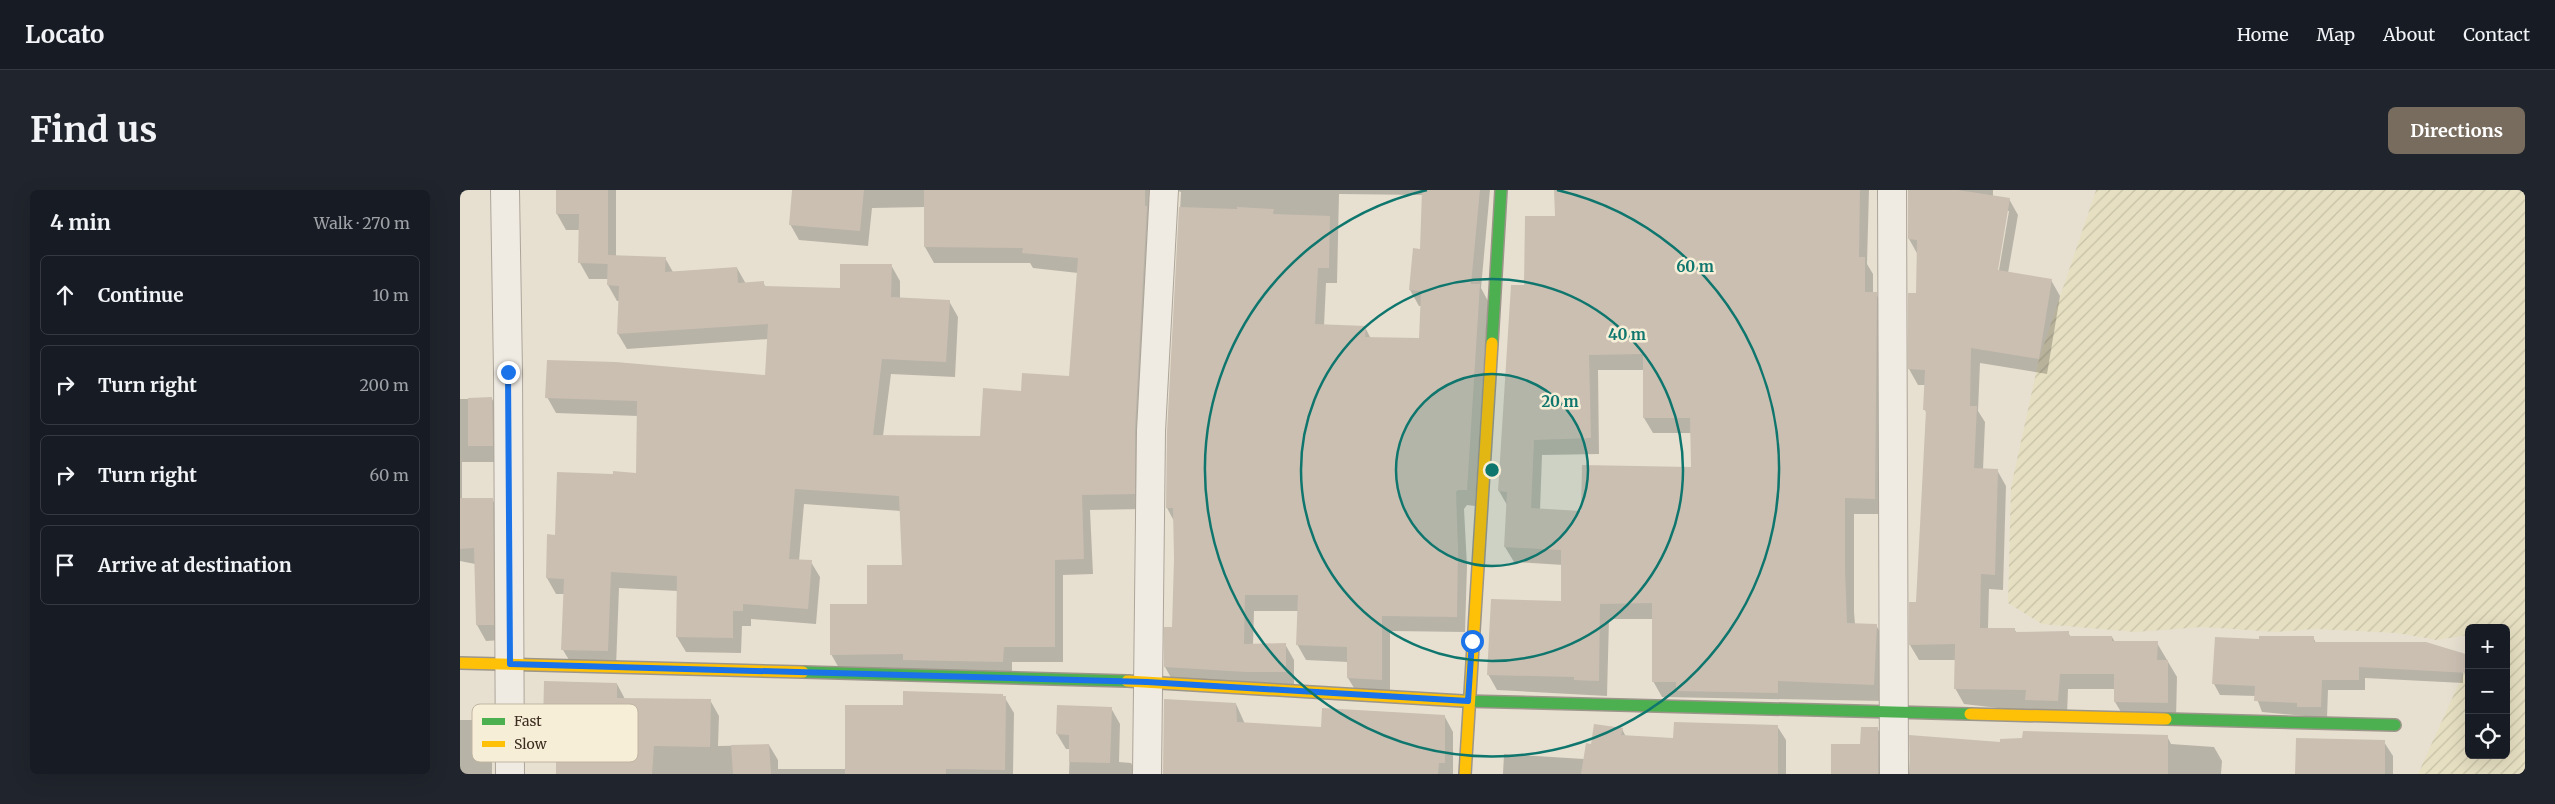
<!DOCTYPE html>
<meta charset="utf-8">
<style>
:root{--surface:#171b24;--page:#20242c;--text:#f1f3f6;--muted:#9ea1a6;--line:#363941;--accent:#786c5e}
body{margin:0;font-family:Merriweather,serif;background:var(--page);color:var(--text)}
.controls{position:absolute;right:15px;bottom:15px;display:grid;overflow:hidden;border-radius:8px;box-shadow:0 5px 20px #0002}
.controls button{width:45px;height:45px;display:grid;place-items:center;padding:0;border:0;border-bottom:1px solid var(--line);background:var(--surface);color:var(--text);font:25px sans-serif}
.stop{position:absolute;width:15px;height:15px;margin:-11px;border:4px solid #1a73e8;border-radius:50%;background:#fff}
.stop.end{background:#1a73e8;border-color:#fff;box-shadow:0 1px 5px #0008}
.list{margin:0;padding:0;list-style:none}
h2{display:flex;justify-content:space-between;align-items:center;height:65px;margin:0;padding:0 20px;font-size:21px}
h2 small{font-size:16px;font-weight:400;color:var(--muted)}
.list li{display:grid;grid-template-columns:32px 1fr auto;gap:15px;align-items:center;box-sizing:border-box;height:80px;margin:0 10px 10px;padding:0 10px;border:1px solid var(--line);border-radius:8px}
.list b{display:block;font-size:19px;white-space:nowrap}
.list em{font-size:16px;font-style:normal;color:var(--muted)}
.icon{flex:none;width:28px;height:28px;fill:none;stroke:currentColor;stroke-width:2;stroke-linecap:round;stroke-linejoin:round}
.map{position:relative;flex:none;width:2065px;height:584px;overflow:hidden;border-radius:8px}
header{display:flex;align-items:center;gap:30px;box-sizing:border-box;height:70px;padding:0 25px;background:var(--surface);border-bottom:1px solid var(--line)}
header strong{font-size:24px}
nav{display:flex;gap:28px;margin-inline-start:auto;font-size:18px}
.intro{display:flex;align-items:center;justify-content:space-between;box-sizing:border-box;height:120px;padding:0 30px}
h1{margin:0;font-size:35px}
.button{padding:12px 22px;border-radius:8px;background:var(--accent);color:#fff;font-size:18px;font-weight:700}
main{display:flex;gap:30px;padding:0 30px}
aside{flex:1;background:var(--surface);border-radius:8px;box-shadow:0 5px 20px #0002}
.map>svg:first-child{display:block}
.farmland{fill:url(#farmland-furrows)}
.shadow{fill:#0003;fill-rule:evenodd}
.building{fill:#cbbfb2;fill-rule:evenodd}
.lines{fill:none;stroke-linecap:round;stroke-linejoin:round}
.street-casing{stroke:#ada599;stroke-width:30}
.fast-casing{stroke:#9c958a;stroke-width:14}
.slow-casing{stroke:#9c958a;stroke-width:14}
.street{stroke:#efebe3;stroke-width:28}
.fast{stroke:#4caf50;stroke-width:11}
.slow{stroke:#ffc107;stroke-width:11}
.route{stroke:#1a73e8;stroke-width:6}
.ring{fill:none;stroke:#0f766e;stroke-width:2.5}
.key{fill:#f7eed8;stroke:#bfb4a1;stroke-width:1}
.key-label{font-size:14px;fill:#3d2e20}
.centre{fill:#0f766e;stroke:#f7eed8;stroke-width:2.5}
.ring-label{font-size:15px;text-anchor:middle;font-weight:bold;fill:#0f766e;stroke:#f7eed8;stroke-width:5;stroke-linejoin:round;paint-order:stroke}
</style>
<header>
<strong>Locato</strong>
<nav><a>Home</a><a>Map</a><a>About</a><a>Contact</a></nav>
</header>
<div class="intro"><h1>Find us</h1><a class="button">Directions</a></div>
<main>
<aside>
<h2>4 min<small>Walk · 270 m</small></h2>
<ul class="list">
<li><svg class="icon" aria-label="ahead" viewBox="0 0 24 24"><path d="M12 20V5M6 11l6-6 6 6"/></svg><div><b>Continue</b></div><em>10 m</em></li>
<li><svg class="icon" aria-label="right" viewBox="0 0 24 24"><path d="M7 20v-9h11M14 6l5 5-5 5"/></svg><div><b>Turn right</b></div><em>200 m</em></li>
<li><svg class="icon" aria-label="right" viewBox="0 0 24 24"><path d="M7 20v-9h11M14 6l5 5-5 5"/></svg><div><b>Turn right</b></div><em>60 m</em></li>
<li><svg class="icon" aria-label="arrive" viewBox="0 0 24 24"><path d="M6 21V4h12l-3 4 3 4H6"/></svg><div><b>Arrive at destination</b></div></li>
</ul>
</aside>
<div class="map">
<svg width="2065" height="584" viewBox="0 0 2065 584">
<defs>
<pattern id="farmland-furrows" width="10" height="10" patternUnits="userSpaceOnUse" patternTransform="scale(1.25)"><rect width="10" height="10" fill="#e6dfc2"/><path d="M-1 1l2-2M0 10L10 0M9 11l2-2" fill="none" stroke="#c6c0a6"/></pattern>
</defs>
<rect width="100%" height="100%" fill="#e7e0d1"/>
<path class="farmland" d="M 1636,0 L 2065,0 L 2065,584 L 1958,584 L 2009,471 L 2009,565 L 2046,565 L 2046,438 L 2009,438 L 2009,445 L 1977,450 L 1937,443 L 1856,439 L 1816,442 L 1743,437 L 1675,442 L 1582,434 L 1548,413 L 1551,297 L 1579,169 Z"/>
<g class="shadow">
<path d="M 97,0 L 156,0 L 156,66 L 205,68 L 213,82 L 277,78 L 286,94 L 303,92 L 306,98 L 381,100 L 431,75 L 440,91 L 440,109 L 489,111 L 498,127 L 495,187 L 431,184 L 423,246 L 521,247 L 562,202 L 610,187 L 618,83 L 573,78 L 570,73 L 474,73 L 465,57 L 465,17 L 412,18 L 408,56 L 339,50 L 330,34 L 333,0 L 712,0 L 683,319 L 630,320 L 633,384 L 603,385 L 603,472 L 552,472 L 552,488 L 380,480 L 371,464 L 408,416 L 443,376 L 441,321 L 344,314 L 339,371 L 351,372 L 360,387 L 356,434 L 291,429 L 291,436 L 282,436 L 281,463 L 226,462 L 217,447 L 218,401 L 159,398 L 156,477 L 112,475 L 103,460 L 105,404 L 96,404 L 87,388 L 96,346 L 154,286 L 177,284 L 178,226 L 96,223 L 87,207 L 307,187 L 309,149 L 167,159 L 158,144 L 159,111 L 157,111 L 148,95 L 148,89 L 129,89 L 120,73 L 120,40 L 106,40 L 97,24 Z"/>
<path d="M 715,0 L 1030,0 L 1021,98 L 1028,111 L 1015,316 L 1007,315 L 1004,319 L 1007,376 L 1005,442 L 930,441 L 930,505 L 897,503 L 888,488 L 888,472 L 846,470 L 837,454 L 838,421 L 794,421 L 793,455 L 825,454 L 834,470 L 834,497 L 714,493 L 705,477 L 713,439 L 715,369 L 714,331 L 707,318 L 708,242 L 721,2 ZM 879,4 L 963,5 L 961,60 L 950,100 L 959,116 L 962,116 L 961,149 L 911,149 L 905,137 L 864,136 L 866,93 L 877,93 Z"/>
<path d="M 1095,0 L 1409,0 L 1407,74 L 1413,84 L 1413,104 L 1416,104 L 1425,119 L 1423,324 L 1394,324 L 1394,422 L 1395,434 L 1416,435 L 1425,451 L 1423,511 L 1202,507 L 1193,491 L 1194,429 L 1149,429 L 1147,506 L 1037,500 L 1028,484 L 1103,412 L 1103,375 L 1054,372 L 1045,357 L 1047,315 L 1039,301 L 1052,96 L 1065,97 L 1096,27 ZM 1138,180 L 1184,180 L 1184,228 L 1193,243 L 1232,243 L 1232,278 L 1122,323 L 1080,320 L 1082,265 L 1139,264 Z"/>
<path d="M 1450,0 L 1533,0 L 1533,7 L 1549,9 L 1558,25 L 1548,83 L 1591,90 L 1600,106 L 1587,184 L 1520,173 L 1518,221 L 1525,232 L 1523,280 L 1537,280 L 1546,296 L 1543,400 L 1529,399 L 1528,439 L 1554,439 L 1557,443 L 1608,443 L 1611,447 L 1652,447 L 1655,452 L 1697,453 L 1717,487 L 1716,529 L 1664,527 L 1655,512 L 1656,499 L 1608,499 L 1607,526 L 1504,514 L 1495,498 L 1496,470 L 1459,470 L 1450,455 L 1458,413 L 1467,224 L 1465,220 L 1465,195 L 1458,195 L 1449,179 L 1457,104 L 1458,65 L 1449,49 ZM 1546,21 L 1549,21 L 1538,86 L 1535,86 Z"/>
<path d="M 0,209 L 32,209 L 41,224 L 41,272 L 2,272 L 2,310 L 32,309 L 41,324 L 42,450 L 26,451 L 17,435 L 15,374 L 0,371 Z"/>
<path d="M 1853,447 L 1856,453 L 2003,474 L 2003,493 L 1905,488 L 1905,500 L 1868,500 L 1867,528 L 1802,522 L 1796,506 L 1760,505 L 1754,494 L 1800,450 Z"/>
<path d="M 157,494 L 165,509 L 250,510 L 259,526 L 258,556 L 309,555 L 318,570 L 318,579 L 387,579 L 444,517 L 545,508 L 554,523 L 553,584 L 98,584 L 98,549 L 93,549 L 85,533 Z"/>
<path d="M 705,510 L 776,514 L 785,534 L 862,538 L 985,527 L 993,542 L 993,584 L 704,584 Z"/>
<path d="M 651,518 L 660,534 L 659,572 L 671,573 L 677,584 L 609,584 L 610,559 L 606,559 L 597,544 Z"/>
<path d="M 0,530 L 22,530 L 32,547 L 32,584 L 0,584 Z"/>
<path d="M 1317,536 L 1326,550 L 1326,584 L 1043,584 L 1044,564 L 1124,569 L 1132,555 L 1162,539 L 1166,547 L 1214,550 Z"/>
<path d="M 1417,538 L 1426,553 L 1426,584 L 1372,584 L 1372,555 L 1401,556 Z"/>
<path d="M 1707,546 L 1711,554 L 1754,557 L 1762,571 L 1761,584 L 1449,584 L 1451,547 L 1542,554 Z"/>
<path d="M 1837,549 L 1924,552 L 1933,566 L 1933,584 L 1836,584 Z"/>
</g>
<g class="building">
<path d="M 96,0 L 148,0 L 148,74 L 118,73 L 119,24 L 96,24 Z"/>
<path d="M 332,0 L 404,0 L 400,41 L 329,35 Z"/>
<path d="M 464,0 L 685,0 L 685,16 L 687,16 L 675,240 L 675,304 L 622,305 L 624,369 L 595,370 L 595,457 L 544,457 L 543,472 L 443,470 L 443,464 L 370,465 L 370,414 L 407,414 L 407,375 L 442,375 L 439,306 L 335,299 L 329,369 L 352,370 L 348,419 L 283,414 L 283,421 L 273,421 L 273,448 L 216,447 L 217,386 L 151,382 L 148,461 L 101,460 L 104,389 L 86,388 L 87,344 L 95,345 L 97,282 L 153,284 L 153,281 L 176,283 L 177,211 L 85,208 L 87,170 L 156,172 L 305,185 L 308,134 L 157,144 L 159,96 L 147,95 L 148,65 L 206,67 L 205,82 L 277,77 L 278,93 L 304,91 L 304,96 L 380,98 L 380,74 L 432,74 L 431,107 L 490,110 L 486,172 L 422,169 L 413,245 L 520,246 L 523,198 L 561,201 L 562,183 L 609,186 L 618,68 L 562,63 L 563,58 L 464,57 Z"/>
<path d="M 962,0 L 1020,0 L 1011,94 L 1020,94 L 1007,300 L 998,300 L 996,302 L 998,360 L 997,427 L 922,426 L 922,490 L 887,488 L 887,457 L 836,455 L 838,405 L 785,405 L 784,454 L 826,453 L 826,482 L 786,482 L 704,477 L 704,437 L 712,437 L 714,369 L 713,318 L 706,318 L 707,242 L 719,17 L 777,19 L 777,17 L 814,19 L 813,24 L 870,26 L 869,78 L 858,78 L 855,134 L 906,136 L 905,147 L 959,148 L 961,101 L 949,100 L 953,58 L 960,59 Z"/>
<path d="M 1094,0 L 1400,0 L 1399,67 L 1405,67 L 1405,102 L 1417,102 L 1415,309 L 1385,308 L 1385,381 L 1387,433 L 1417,434 L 1414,495 L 1318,491 L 1318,503 L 1216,501 L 1216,492 L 1192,492 L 1192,413 L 1140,414 L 1139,491 L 1114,490 L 1114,487 L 1027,485 L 1031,409 L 1101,411 L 1101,360 L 1044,357 L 1047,302 L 1038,301 L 1051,95 L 1064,95 L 1065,26 L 1095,26 ZM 1183,164 L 1183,228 L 1230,228 L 1231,277 L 1122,275 L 1121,321 L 1071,318 L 1074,250 L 1131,248 L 1129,165 Z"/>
<path d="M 1448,0 L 1498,0 L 1550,8 L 1538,80 L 1592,89 L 1579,169 L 1511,158 L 1510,216 L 1517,216 L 1514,278 L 1538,279 L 1535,385 L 1521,384 L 1520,438 L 1555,438 L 1555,442 L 1609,441 L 1609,446 L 1652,446 L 1652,451 L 1698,451 L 1697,470 L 1708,470 L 1708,513 L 1654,512 L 1654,484 L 1600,484 L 1598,511 L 1565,510 L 1566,500 L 1494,499 L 1495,454 L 1449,455 L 1449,412 L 1456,412 L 1466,220 L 1463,220 L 1465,180 L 1448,179 L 1448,103 L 1456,103 L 1457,50 L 1448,49 Z"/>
<path d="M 32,207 L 33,256 L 8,256 L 8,208 Z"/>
<path d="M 0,308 L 33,308 L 34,435 L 16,435 L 14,358 L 0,359 Z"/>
<path d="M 1799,446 L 1854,446 L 1854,452 L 1966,452 L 2009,465 L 2009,483 L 1899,477 L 1899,490 L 1862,490 L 1861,517 L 1837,517 L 1837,513 L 1794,511 L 1795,496 L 1752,494 L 1755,447 L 1799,449 Z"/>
<path d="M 84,491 L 157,493 L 157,508 L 251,509 L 250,557 L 194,556 L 192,584 L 96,584 L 96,534 L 83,534 Z"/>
<path d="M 443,501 L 543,504 L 543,506 L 546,506 L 545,580 L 486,579 L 486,584 L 385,584 L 385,515 L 443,515 Z"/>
<path d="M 704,509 L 776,513 L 777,532 L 861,537 L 862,518 L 985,525 L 985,573 L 979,573 L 978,584 L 703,584 Z"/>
<path d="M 597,515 L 652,517 L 650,573 L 609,572 L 609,545 L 596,544 Z"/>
<path d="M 1214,532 L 1318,535 L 1318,584 L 1121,584 L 1126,553 L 1131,554 L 1134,534 L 1163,538 L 1161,545 L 1213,548 Z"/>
<path d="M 1401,537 L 1418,537 L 1418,584 L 1371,584 L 1371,554 L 1400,554 Z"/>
<path d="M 1563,541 L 1708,545 L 1708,584 L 1450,584 L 1449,545 L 1540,552 L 1540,549 L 1562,548 Z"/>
<path d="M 1836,548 L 1925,550 L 1925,584 L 1835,584 Z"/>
<path d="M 309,554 L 311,584 L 273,584 L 271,555 Z"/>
</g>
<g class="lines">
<g class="street-casing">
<g id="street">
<path d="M 45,0 L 48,182 L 50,584"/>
<path d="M 1432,0 L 1434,584"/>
<path d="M 687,584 L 691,241 L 704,0"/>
</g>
</g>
<g class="fast-casing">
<g id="fast">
<path d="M 1032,153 L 1041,0"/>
<path d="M 343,482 L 667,491"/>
<path d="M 1003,511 L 1510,524"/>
<path d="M 1706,529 L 1935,535"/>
</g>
</g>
<g class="slow-casing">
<g id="slow">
<path d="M 0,473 L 343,482"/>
<path d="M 667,491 L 1003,511"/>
<path d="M 1510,524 L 1706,529"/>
<path d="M 1005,584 L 1032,153"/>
</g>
</g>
<use href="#street" class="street"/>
<use href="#fast" class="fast"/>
<use href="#slow" class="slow"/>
</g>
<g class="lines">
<path class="route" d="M 48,182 L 50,474 L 687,492 L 1008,511 L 1012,451"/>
</g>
<circle cx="1032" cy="280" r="96" fill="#0f766e" fill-opacity=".12"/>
<g class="ring">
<circle cx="1032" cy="280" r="96"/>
<circle cx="1032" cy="280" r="191"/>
<path d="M1097 0A287 287 0 1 1 967 0"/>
</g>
<rect x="12" y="514" width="166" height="58" rx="8" class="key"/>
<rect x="22" y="528" width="23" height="7" fill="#4caf50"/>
<rect x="22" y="551" width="23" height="6" fill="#ffc107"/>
<g class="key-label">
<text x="54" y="536">Fast</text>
<text x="54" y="559">Slow</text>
</g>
<circle cx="1032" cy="280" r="8" class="centre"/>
<g class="ring-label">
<text x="1235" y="82">60 m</text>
<text x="1167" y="150">40 m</text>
<text x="1100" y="217">20 m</text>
</g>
</svg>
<div class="controls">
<button>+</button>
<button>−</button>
<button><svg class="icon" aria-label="locate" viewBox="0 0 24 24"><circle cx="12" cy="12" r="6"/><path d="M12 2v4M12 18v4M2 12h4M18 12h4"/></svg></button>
</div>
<div class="stop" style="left:1012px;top:451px"></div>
<div class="stop end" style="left:48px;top:182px"></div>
</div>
</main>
